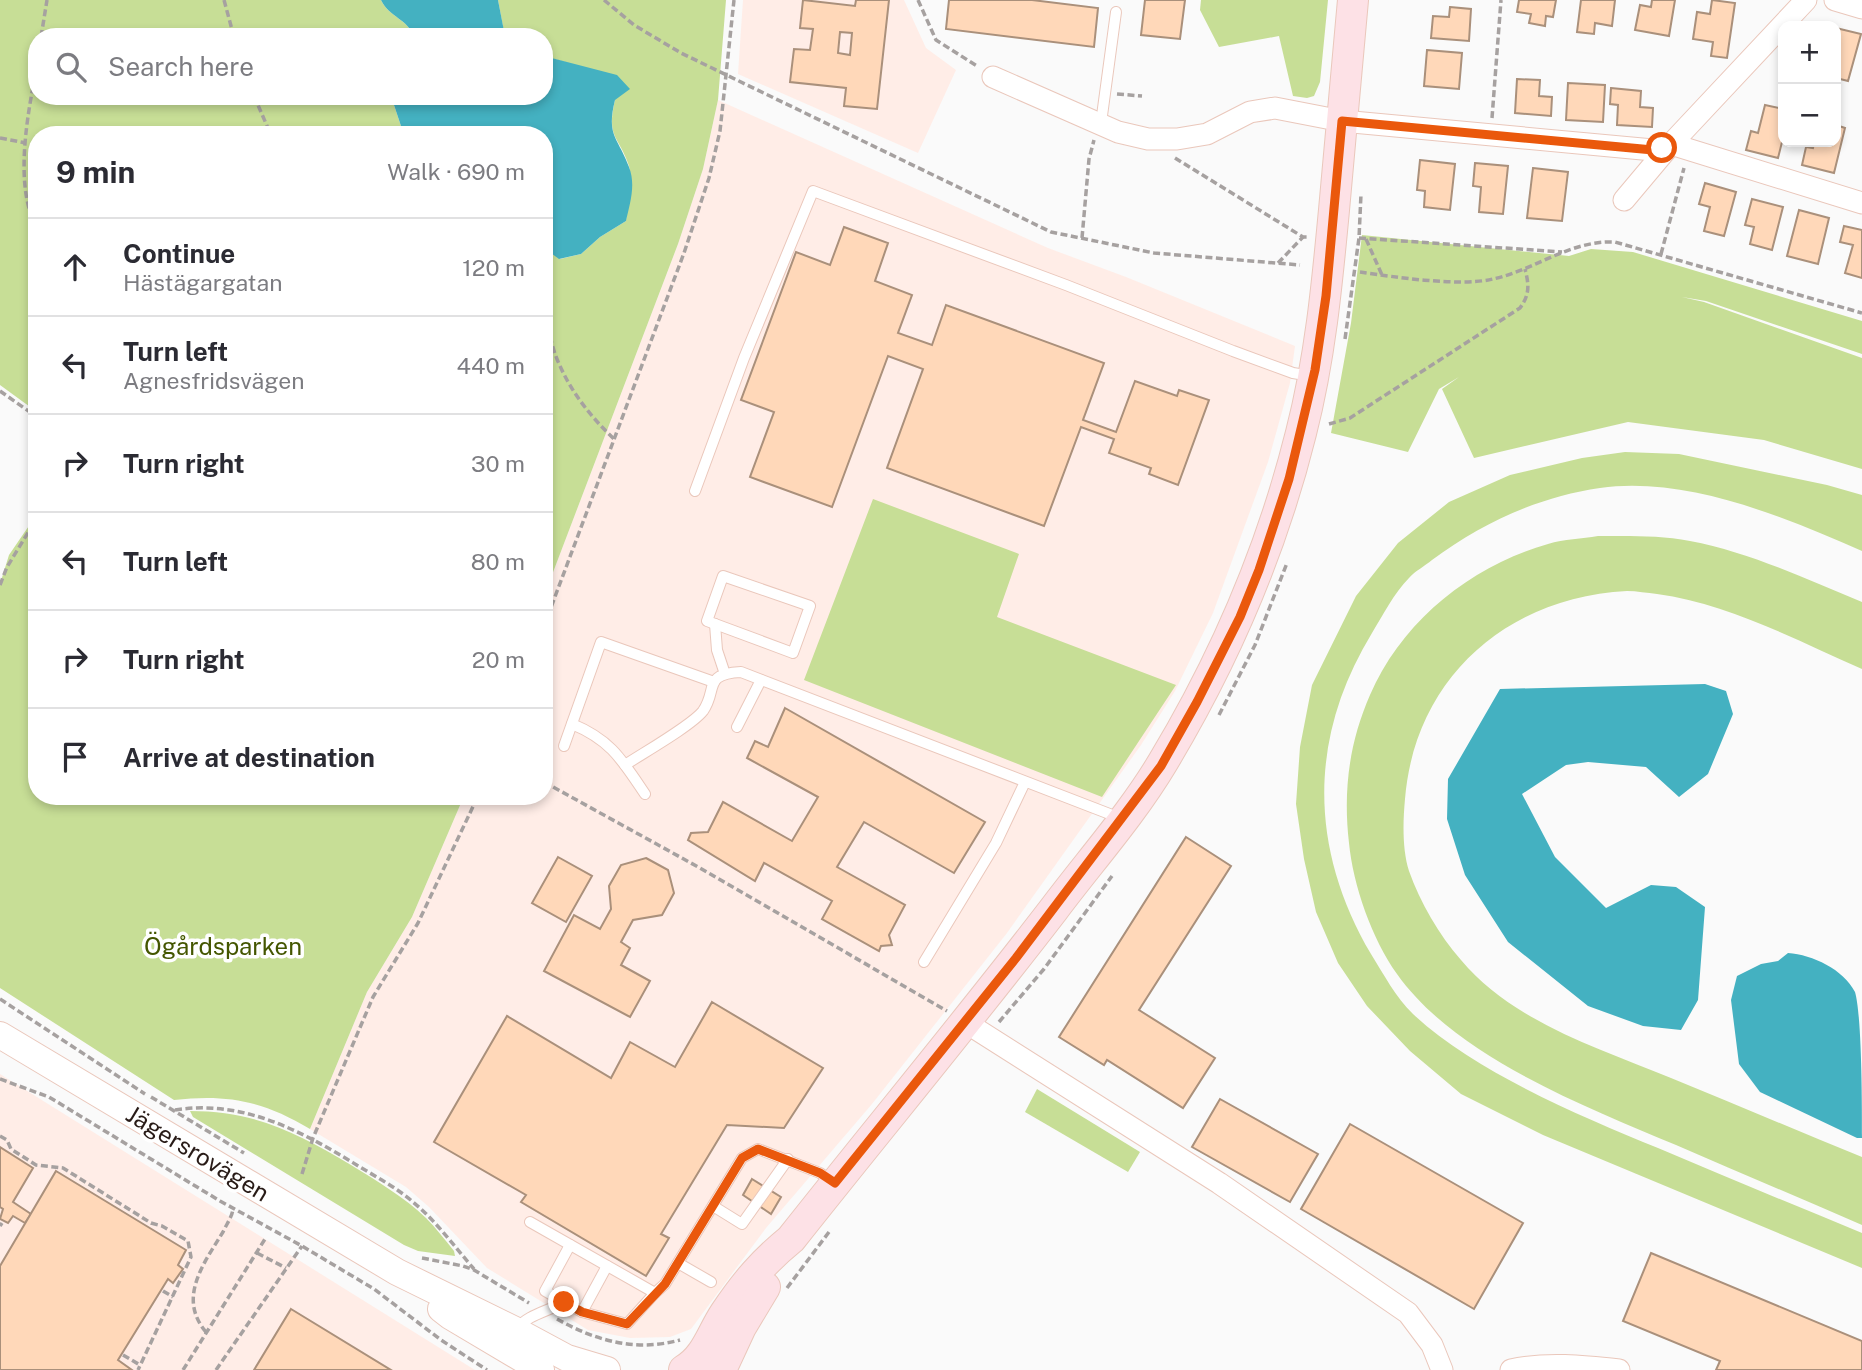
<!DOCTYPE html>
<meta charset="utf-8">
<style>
:root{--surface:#fff;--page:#f2f2f3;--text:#2b2b33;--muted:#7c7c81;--line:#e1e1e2}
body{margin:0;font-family:"Public Sans",sans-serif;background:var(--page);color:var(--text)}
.controls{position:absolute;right:21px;top:21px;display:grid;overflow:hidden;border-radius:14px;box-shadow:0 4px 10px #0003}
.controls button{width:63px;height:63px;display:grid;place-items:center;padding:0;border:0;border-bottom:2px solid var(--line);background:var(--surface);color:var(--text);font:35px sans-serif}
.stop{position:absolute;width:21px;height:21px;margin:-16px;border:5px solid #ea580c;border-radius:50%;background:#fff}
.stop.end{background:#ea580c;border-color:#fff;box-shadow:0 2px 7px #0008}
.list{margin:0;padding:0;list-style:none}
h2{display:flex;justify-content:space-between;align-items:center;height:91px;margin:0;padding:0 28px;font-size:30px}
h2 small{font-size:23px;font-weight:400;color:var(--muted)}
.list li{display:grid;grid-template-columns:46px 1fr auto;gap:21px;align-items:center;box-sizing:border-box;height:98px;padding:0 28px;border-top:2px solid var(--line)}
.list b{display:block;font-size:26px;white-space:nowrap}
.list p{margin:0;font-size:23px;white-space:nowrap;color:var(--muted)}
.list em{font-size:23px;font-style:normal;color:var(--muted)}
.icon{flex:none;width:38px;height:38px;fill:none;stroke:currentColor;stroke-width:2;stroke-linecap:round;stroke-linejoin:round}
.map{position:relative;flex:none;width:1862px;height:1370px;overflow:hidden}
.search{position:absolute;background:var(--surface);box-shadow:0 4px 10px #0003;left:28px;top:28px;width:525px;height:77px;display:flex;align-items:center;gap:18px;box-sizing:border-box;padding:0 24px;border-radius:28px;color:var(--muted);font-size:26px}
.panel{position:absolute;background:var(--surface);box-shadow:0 4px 10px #0003;left:28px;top:126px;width:525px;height:679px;border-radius:28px}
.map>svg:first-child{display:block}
.built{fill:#ffede7}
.green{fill:#c7de96}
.water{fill:#44b1c1}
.building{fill:#ffd8b9;stroke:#aa907b;stroke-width:2;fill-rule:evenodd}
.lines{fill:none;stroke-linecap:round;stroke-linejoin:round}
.service-casing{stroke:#eac7bb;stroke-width:12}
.minor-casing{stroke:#eac7bb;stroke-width:23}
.tertiary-casing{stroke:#eac7bb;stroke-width:28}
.secondary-casing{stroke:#eac7bb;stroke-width:32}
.path{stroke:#a6a1a0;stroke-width:3.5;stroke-dasharray:7 3.5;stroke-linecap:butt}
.service{stroke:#fff;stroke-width:10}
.minor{stroke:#fff;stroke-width:21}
.tertiary{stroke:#fff;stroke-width:26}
.secondary{stroke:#fde1e6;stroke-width:30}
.route{stroke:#ea580c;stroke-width:9}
.labels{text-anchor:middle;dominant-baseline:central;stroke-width:7;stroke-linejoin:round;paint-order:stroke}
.park-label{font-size:24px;fill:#445600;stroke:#fff}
.street-label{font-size:24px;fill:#281b17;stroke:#fff}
</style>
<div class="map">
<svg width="1862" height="1370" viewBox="0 0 1862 1370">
<rect width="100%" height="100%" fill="#fafafa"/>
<g class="built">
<path d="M 743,0 L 904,0 L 926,48 L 956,70 L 918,153 L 738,74 Z"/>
<path d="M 718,100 L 1048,248 L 1126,277 L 1295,346 L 1290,383 L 1268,462 L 1213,613 L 1175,691 L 1141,745 L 1007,933 L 872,1104 L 766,1228 L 691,1329 L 670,1337 L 630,1338 L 588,1330 L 487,1268 L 429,1207 L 406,1187 L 310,1129 L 367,992 L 412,917 L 464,796 L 544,796 L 544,596 L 678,244 L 703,169 Z"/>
<path d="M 0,1074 L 475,1370 L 0,1370 Z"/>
</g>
<g class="green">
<path d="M 0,0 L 381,0 C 389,17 408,19 414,37 L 37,37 L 37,96 L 391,96 L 404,135 L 37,135 L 37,412 L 0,385 Z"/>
<path d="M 498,0 L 726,0 L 718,100 L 703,169 L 678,244 L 544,596 L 544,248 L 560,259 L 581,254 L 600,237 L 626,221 C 627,207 633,178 629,166 C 619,135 606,139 615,100 L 589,69 L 544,56 L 544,37 L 513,37 L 504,32 Z"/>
<path d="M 1201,0 L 1328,0 L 1320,82 L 1314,96 L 1307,98 L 1293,96 L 1279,36 L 1219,47 L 1200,10 Z"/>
<path d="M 1362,235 L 1569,256 L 1591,249 L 1633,252 L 1862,321 L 1862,354 L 1706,301 L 1682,297 L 1704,302 L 1862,358 L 1862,469 L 1764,440 L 1628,422 L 1474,458 L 1442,389 L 1459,377 L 1439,389 L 1408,452 L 1331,433 L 1351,323 Z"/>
<path d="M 1625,452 L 1679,454 L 1827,485 L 1862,495 L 1862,551 C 1784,517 1687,476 1600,488 C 1538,497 1482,523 1432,560 C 1425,566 1415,571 1409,578 C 1394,593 1383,615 1372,633 C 1308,738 1309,848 1371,954 C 1383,973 1396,998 1413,1014 C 1475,1072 1580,1116 1658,1148 C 1726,1177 1794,1205 1862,1233 L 1862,1268 L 1543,1135 L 1461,1094 L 1410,1051 L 1367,1006 L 1338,963 L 1316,912 L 1304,859 L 1296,804 L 1300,747 L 1312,685 L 1356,596 L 1398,543 L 1449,502 L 1510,475 L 1582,458 Z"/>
<path d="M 873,499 L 1019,554 L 997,617 L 1176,685 L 1102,797 L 804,680 Z"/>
<path d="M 37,514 L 37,796 L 464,796 L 412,917 L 367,992 L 310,1129 C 263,1101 228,1094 174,1100 L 0,988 L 0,584 L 9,555 Z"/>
<path d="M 1598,536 C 1629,536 1659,535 1690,541 C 1749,552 1806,579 1862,602 L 1862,669 C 1796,640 1729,604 1657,594 C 1647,593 1637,591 1627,591 C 1508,597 1415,677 1405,799 C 1403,821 1402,849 1409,871 C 1420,902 1439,935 1461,960 C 1513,1022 1598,1048 1671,1078 C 1735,1104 1798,1131 1862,1157 L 1862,1225 C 1800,1198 1738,1172 1676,1145 C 1584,1106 1456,1057 1397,974 C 1372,939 1353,885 1349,843 C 1343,791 1349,743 1370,695 C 1402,621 1471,566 1548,544 C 1564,539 1582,539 1598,536 Z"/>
<path d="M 1037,1089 L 1140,1152 L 1128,1172 L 1025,1112 Z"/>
<path d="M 190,1111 C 255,1111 297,1133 351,1165 C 377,1181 404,1197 426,1218 C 436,1228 445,1240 454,1251 L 455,1256 L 418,1251 L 404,1245 L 193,1117 Z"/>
</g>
<g class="water">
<path d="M 381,0 L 498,0 L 504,31 L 513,37 L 414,37 C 408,19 389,17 381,0 Z"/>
<path d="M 544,56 L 617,75 L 630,89 L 615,100 C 606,136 618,137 629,167 C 636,185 630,203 626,221 L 600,237 L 581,254 L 559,259 L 544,248 L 544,135 L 404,135 L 391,96 L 544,96 Z"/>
<path d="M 1705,684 L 1726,691 L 1733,714 L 1708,774 L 1679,797 L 1646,767 L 1588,762 L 1566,765 L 1522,794 L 1555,857 L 1606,908 L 1651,885 L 1676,887 L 1705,907 L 1698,1000 L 1681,1030 L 1643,1026 L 1588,1006 L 1508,942 L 1465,875 L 1447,819 L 1448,779 L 1500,689 Z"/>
<path d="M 1788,953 C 1813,955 1843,969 1855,992 C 1862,1016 1862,1106 1862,1138 L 1857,1138 L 1760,1092 L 1739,1064 L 1731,1000 L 1737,976 L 1761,964 L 1778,961 Z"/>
</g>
<g class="building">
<path d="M 803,0 L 855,6 L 856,0 L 889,0 L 877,109 L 844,106 L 846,88 L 790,82 L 794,49 L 810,50 L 813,29 L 800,28 ZM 840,32 L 852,33 L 850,55 L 838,53 Z"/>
<path d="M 949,0 L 1032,0 L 1098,8 L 1094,47 L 946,29 Z"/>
<path d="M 1145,0 L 1185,0 L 1180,39 L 1141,35 Z"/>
<path d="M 1519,0 L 1556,0 L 1553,17 L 1546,16 L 1545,26 L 1529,23 L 1531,14 L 1517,12 Z"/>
<path d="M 1581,0 L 1615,0 L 1612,26 L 1595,23 L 1594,34 L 1577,32 Z"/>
<path d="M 1652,0 L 1675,0 L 1669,36 L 1635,30 L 1640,5 L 1651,7 Z"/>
<path d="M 1712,0 L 1735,3 L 1727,58 L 1711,56 L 1713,42 L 1693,39 L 1697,12 L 1710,14 Z"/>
<path d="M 1450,7 L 1471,9 L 1469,41 L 1431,38 L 1433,16 L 1449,17 Z"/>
<path d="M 1836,28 L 1861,34 L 1848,81 L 1836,78 Z"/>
<path d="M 1427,50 L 1462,53 L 1459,89 L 1424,86 Z"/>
<path d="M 1517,79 L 1540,80 L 1539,96 L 1552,97 L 1551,116 L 1515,113 Z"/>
<path d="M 1568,83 L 1605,85 L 1603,122 L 1566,120 Z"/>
<path d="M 1611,88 L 1641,91 L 1640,107 L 1653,108 L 1652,127 L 1617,125 L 1618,105 L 1610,104 Z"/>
<path d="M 1765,105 L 1783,109 L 1783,138 L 1778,158 L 1746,150 L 1751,131 L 1758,133 Z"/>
<path d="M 1836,125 L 1845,128 L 1834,173 L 1802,165 L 1806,147 L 1813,148 L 1814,142 L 1836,142 Z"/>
<path d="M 1420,160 L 1455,164 L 1450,210 L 1424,207 L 1425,191 L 1417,190 Z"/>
<path d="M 1475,163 L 1508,166 L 1503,214 L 1479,212 L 1481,187 L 1473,186 Z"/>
<path d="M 1533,168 L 1568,172 L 1562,221 L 1527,218 Z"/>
<path d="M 1705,183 L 1736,192 L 1724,236 L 1704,231 L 1710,207 L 1699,204 Z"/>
<path d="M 1752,199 L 1783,207 L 1772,250 L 1750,244 L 1754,227 L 1745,225 Z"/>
<path d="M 1799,210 L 1829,218 L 1818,264 L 1787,256 Z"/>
<path d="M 1844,226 L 1862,230 L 1862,278 L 1845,273 L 1853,245 L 1840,242 Z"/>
<path d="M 844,227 L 888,243 L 875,281 L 912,295 L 898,333 L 932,345 L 946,305 L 1104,363 L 1083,420 L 1116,432 L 1135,381 L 1177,396 L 1179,390 L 1209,400 L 1178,485 L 1149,474 L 1151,468 L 1109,453 L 1114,439 L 1081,427 L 1044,526 L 887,468 L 923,369 L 888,356 L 832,507 L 750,477 L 774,412 L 741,400 L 796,252 L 830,265 Z"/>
<path d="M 785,708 L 985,822 L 954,873 L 864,822 L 837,867 L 905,905 L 889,935 L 892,945 L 881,946 L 879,951 L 822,919 L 832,901 L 764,863 L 755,881 L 688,840 L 691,833 L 708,832 L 723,802 L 792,841 L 818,797 L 747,758 L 755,741 L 768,747 Z"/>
<path d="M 1186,837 L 1231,866 L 1139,1010 L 1215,1058 L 1183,1108 L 1107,1060 L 1104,1065 L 1059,1037 Z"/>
<path d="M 558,857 L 592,876 L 566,922 L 532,903 Z"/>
<path d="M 646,858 L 668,870 L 674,893 L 662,915 L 633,920 L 621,942 L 630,948 L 621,965 L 650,981 L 630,1017 L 544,971 L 574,915 L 600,929 L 611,909 L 609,886 L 621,865 Z"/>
<path d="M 712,1002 L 823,1068 L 784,1128 L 727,1125 L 661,1234 L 669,1238 L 646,1276 L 521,1202 L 526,1195 L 434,1142 L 507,1016 L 611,1078 L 630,1042 L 675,1067 Z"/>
<path d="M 1220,1099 L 1318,1154 L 1290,1202 L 1192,1147 Z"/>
<path d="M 1350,1124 L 1523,1223 L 1474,1309 L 1301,1209 Z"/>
<path d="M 0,1147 L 33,1168 L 13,1202 L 31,1214 L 25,1223 L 13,1216 L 8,1223 L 0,1219 L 3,1209 L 0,1207 Z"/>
<path d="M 56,1171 L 186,1250 L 178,1265 L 183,1269 L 173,1283 L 168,1279 L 118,1360 L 132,1370 L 0,1370 L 0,1266 Z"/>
<path d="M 752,1179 L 781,1197 L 771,1214 L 743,1195 Z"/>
<path d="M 1651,1253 L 1862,1341 L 1862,1370 L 1716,1370 L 1720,1361 L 1623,1321 Z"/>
<path d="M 291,1309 L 391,1370 L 254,1370 Z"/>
</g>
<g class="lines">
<g class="service-casing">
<g id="service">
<path d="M 1101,123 L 1116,12"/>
<path d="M 695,491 L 744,358 L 813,191 L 1066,285 L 1233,351 L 1293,373 L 1311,376"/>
<path d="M 723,576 L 810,606 L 793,653 L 707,621 Z"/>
<path d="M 715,624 L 717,650 L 725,674"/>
<path d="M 572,724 C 611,740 622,760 645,794"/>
<path d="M 737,727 L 761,680"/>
<path d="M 564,746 L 601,642 L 714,682"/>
<path d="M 625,765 C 643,753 691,726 703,711 C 718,690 702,674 741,672 L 1120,818"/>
<path d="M 924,962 L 996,843 L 1025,782"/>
<path d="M 713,1206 L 742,1224 L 788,1159"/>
<path d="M 530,1222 L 655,1293 L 665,1284 L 742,1158 L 758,1149 L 820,1173 L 833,1182"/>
<path d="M 570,1245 L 545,1291 L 582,1312 L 607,1266"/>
<path d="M 678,1263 L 711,1282"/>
<path d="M 582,1312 L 627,1324 L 655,1293"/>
<path d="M 516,1329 C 529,1314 547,1312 564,1302"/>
</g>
</g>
<g class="minor-casing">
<g id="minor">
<path d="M 1835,0 L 1862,8"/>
<path d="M 993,77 L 1118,132 L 1148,139 L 1177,139 L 1207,134 L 1250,112 L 1275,108 L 1342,121 L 1653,150 L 1671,144 L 1862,203"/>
<path d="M 1624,200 L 1671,144 L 1806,0"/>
<path d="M 965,1022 L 1219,1183 L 1408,1313 L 1432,1345 L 1442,1370"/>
<path d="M 1511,1370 C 1546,1362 1584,1366 1619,1370"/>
</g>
</g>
<g class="tertiary-casing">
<g id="tertiary">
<path d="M 0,1035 L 397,1272 L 515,1330 L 567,1358 L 607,1370"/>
<path d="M 441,1309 L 450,1316 L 541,1370"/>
</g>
</g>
<g class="secondary-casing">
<g id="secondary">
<path d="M 684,1370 C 706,1357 711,1334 725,1313 C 745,1283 763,1262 791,1239 C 878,1129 968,1021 1054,909 C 1090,861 1132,814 1163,762 C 1225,659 1272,549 1301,433 C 1320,359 1327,285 1334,210 C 1340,140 1347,70 1353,0"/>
<path d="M 721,1370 L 741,1327 L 765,1287"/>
</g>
</g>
<g class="path">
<path d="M 224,0 L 234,37"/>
<path d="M 604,0 L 634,25 L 681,53 L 1051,232 L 1154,253 L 1300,265"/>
<path d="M 918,0 L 936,40 L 977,66"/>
<path d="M 41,37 L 47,0"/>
<path d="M 37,66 C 28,112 13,186 37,228"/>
<path d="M 1117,94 L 1142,96"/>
<path d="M 254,96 L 271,135"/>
<path d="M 1492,118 L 1501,0"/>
<path d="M 0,138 L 26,143"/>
<path d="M 1175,158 L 1303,237 L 1309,237"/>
<path d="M 1082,238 L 1089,159 L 1094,140"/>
<path d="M 1359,238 L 1562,252"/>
<path d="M 1366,239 L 1382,275"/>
<path d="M 1661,254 L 1684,168"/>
<path d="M 1278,263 L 1303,237"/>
<path d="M 1360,272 C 1395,277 1459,287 1493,279 C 1535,270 1570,240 1615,242 L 1862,313"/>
<path d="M 544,316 C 550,330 551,345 557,359 C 570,391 590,416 614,439"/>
<path d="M 1345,339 L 1359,238 L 1361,194"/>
<path d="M 0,391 L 37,417"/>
<path d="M 1329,424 L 1350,418 L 1520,308 C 1530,294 1529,285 1525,269"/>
<path d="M 0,585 L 7,567 L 37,518"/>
<path d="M 544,626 L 684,253 L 709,178 L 720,131 L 734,0"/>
<path d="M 1219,715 L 1255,645 L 1287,563"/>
<path d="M 544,782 L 700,868 L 947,1011"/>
<path d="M 0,999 L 145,1094"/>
<path d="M 999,1022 L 1044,969 L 1112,876"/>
<path d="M 0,1079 L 49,1097 L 220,1201 L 302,1246 L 374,1289 L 441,1340 L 487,1370"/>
<path d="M 151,1097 L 244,1153"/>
<path d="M 175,1110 C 244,1099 303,1132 360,1167 C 378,1178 397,1188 413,1202 C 436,1221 454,1246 474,1269"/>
<path d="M 0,1136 L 7,1140 L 11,1149 L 36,1165 L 63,1168 L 151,1223 L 162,1226 L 188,1241 L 191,1257 L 138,1370"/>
<path d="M 302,1174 L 313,1138 L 373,997 L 418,923 L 478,796"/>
<path d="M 0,1226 L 2,1223"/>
<path d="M 257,1253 L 286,1268"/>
<path d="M 422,1258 L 463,1266 L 474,1270 L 529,1303"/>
<path d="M 787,1288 L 829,1232"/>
<path d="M 163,1291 L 173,1297"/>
<path d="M 557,1319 C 596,1341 636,1352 680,1340"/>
<path d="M 206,1332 C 177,1298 204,1263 223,1232 C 227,1223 233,1216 233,1207"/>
<path d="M 123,1355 L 140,1365"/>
<path d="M 183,1370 L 265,1239"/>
<path d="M 216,1370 L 302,1246"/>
</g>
<use href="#service" class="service"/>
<use href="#minor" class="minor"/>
<use href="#tertiary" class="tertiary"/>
<use href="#secondary" class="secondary"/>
</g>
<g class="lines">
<path class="route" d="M 564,1302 L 582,1312 L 627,1324 L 665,1284 L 742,1158 L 758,1149 L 820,1173 L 835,1183 L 1016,958 L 1161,766 L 1197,702 L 1240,617 L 1259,570 L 1289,479 L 1315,370 L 1326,296 L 1342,121 L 1653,150 L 1662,148"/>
</g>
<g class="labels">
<g class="park-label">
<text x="223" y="946">Ögårdsparken</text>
</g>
<g class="street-label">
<text transform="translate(198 1153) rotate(31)">Jägersrovägen</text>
</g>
</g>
</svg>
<div class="controls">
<button>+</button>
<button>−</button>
</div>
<div class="stop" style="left:1662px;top:148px"></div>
<div class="stop end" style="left:564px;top:1302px"></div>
<div class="search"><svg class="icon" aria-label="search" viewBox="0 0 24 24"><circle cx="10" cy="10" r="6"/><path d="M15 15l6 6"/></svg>Search here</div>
<section class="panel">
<h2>9 min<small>Walk · 690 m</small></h2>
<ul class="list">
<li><svg class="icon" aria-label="ahead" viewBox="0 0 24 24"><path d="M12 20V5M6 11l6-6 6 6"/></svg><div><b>Continue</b><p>Hästägargatan</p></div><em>120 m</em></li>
<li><svg class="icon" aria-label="left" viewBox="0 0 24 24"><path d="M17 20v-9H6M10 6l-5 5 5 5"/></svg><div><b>Turn left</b><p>Agnesfridsvägen</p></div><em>440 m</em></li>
<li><svg class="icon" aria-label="right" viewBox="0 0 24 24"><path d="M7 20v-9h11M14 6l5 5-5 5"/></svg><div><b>Turn right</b></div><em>30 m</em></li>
<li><svg class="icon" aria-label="left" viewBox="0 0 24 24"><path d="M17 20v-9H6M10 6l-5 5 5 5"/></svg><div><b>Turn left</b></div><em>80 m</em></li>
<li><svg class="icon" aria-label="right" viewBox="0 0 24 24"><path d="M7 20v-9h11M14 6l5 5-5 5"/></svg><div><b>Turn right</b></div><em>20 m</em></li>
<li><svg class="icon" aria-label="arrive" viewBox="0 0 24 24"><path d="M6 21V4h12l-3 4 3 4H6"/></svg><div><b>Arrive at destination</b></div></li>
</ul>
</section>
</div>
